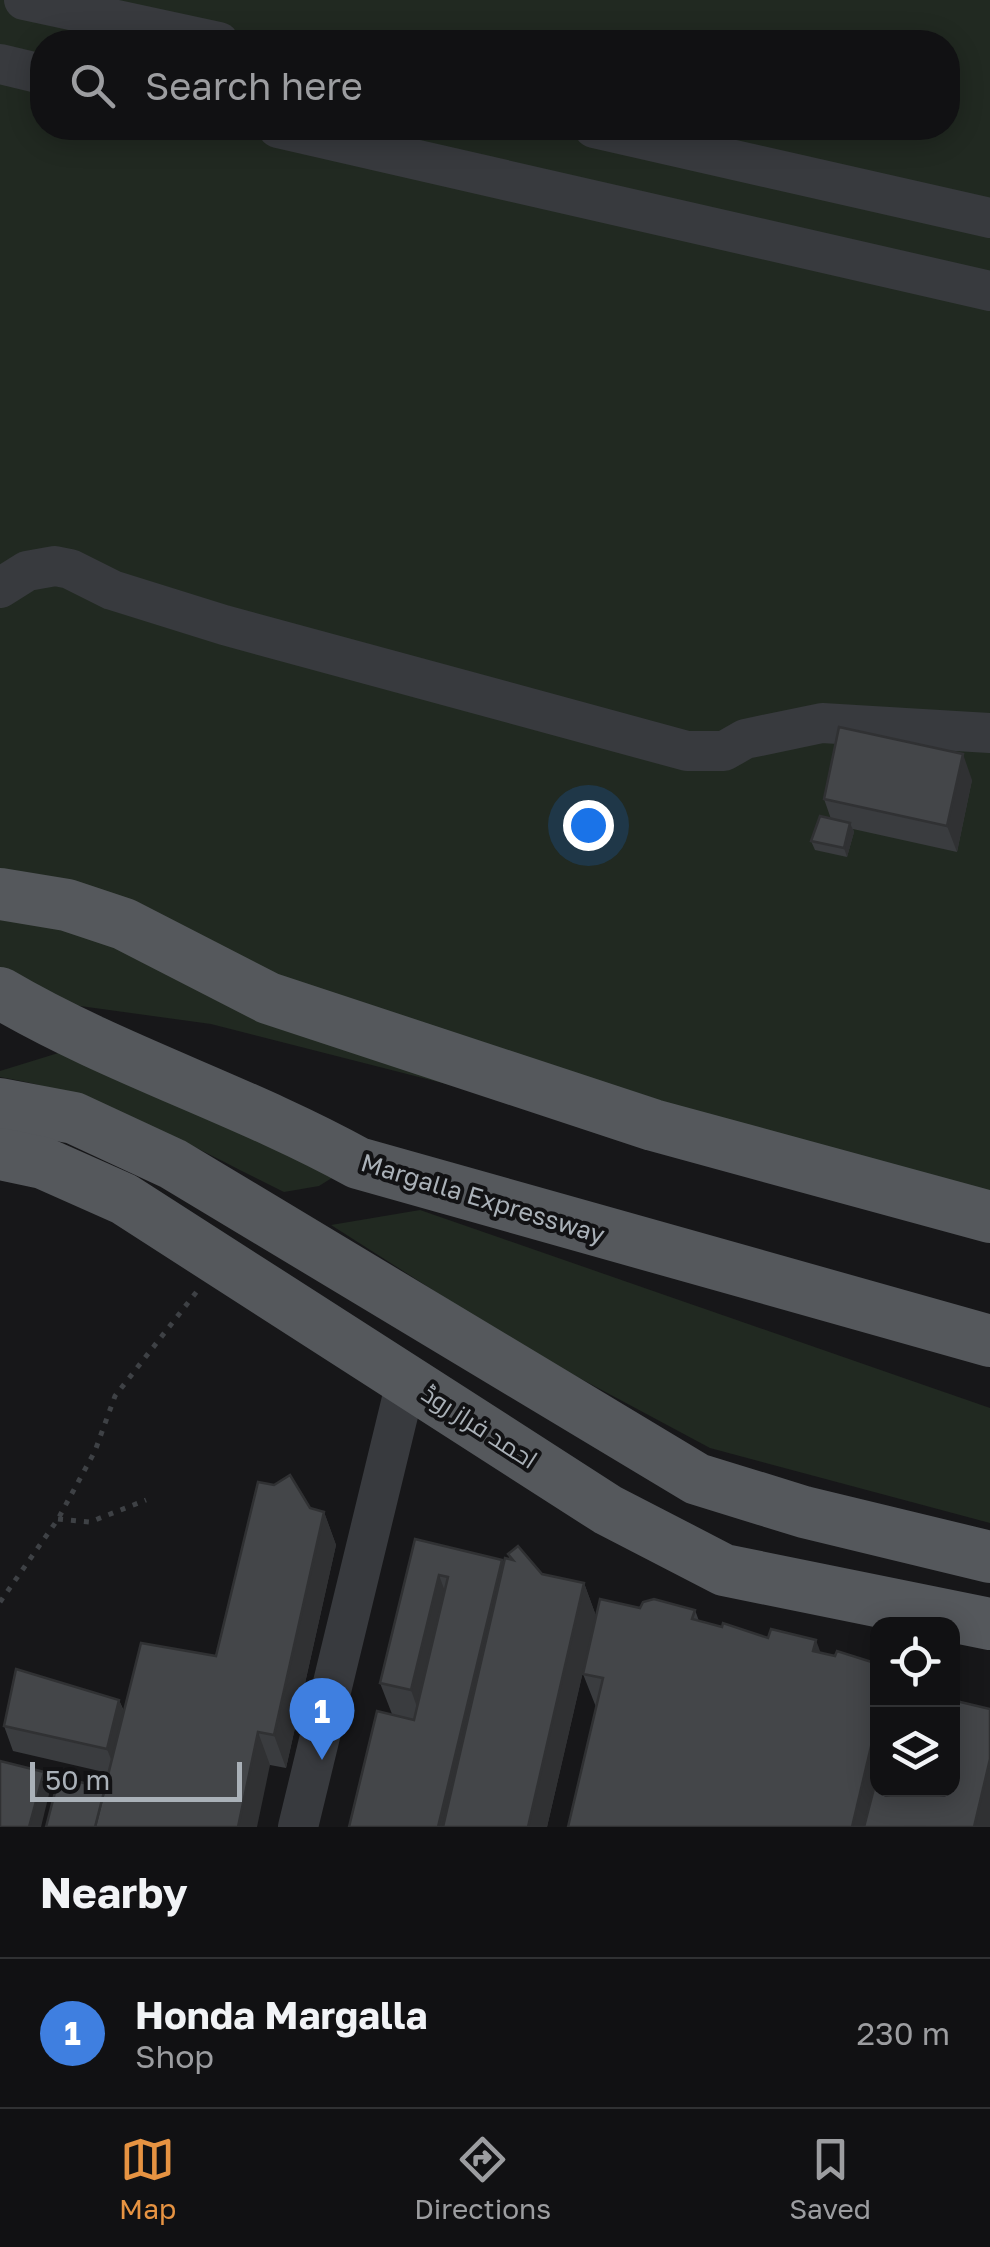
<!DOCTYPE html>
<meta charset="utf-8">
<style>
:root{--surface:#111113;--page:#1e1f21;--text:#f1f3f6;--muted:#9c9da0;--line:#303133;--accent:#e69342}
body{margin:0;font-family:"Golos Text",Cairo,sans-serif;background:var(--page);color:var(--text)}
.controls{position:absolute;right:30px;bottom:30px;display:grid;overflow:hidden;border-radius:20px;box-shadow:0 5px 25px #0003}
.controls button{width:90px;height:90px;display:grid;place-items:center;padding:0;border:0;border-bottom:2px solid var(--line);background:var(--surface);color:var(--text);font:50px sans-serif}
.scale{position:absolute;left:30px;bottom:25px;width:212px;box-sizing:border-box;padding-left:10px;border:5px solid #aab1b8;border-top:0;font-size:28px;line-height:35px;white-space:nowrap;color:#aab1b8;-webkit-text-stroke:8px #121214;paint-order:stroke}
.you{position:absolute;left:588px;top:825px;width:35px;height:35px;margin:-25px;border:8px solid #fff;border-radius:50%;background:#1a73e8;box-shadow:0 0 0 15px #1a73e833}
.badge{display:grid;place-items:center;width:65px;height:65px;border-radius:50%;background:var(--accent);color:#fff;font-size:32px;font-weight:700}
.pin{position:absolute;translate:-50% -82px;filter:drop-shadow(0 2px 5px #0008)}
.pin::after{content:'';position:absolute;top:52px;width:35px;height:30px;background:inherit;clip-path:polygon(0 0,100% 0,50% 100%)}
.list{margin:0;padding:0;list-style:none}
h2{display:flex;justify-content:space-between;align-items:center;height:130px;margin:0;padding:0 40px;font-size:42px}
h2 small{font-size:32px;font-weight:400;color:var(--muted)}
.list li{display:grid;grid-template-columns:65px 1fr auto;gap:30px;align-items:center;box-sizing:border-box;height:150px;padding:0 40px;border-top:2px solid var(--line)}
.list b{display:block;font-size:38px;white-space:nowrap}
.list p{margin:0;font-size:32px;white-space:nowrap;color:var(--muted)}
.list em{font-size:32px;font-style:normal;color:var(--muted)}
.icon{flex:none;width:55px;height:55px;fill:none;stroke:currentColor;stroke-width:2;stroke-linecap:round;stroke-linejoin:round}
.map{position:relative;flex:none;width:990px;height:1827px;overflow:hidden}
.search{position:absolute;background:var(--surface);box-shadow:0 5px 25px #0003;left:30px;right:30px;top:30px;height:110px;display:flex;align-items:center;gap:25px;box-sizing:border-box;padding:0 35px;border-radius:40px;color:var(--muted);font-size:38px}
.sheet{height:280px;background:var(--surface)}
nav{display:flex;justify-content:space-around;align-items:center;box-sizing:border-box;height:140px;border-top:2px solid var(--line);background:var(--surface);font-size:28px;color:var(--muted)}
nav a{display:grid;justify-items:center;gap:5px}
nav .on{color:var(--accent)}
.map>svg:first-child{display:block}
.green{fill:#212921;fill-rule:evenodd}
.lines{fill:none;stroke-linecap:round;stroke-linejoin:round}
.path{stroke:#3e4145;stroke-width:5;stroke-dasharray:5 8;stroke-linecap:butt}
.minor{stroke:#383a3e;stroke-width:40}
.major{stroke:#55585c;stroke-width:52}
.wall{fill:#3a3c3f}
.shaded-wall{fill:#303133}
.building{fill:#444649;stroke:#303133;stroke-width:2.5}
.labels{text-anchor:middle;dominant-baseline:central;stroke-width:8;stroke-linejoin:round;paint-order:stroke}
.street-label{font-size:25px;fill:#aab1b8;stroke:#121214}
</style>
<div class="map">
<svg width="990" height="1827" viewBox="0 0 990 1827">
<rect width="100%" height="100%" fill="#171719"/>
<g class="green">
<path d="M 0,0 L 990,0 L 990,1216 L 831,1182 L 211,1024 L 0,995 ZM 42,42 L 948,42 L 948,128 L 42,128 Z"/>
<path d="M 68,1050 L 335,1176 L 319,1186 L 284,1192 C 190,1146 105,1094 0,1077 L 0,1071 Z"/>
<path d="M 420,1210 L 990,1408 L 990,1523 L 710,1448 L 527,1350 L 331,1225 Z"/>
</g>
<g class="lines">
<g class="path">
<path d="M 58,1519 L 90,1522 L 146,1500"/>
<path d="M 0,1602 L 58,1519 L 95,1451 L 115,1396 L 198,1290"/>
</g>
<g class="minor">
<path d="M 24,0 L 219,42"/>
<path d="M 0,64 L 42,74"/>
<path d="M 278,128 L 990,291"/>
<path d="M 594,128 L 990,218"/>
<path d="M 0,588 L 27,571 L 55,566 L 70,569 L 112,590 L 224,625 L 687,751 L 724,751 L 745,739 L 822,723 L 990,733"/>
<path d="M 298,1827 L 407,1378"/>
</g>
<g class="major">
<path d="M 0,894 L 67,905 L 124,924 L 268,998 L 653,1125 L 990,1217"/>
<path d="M 0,993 C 114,1060 242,1099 358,1163 L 990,1341"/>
<path d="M 0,1104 L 74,1118 L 173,1164 L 697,1479 L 804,1512 L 990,1557"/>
<path d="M 0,1154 L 43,1163 L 124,1199 L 608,1510 L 724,1570 L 990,1624"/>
</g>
</g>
<g class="wall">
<path d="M 972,780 L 957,852 L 853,829 L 854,832 L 847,857 L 815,850 L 811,841 L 831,819 L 824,799 Z"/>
<path d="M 310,1508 L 324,1512 L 336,1545 L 286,1768 L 270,1765 L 105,1788 L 108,1773 L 13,1751 L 4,1726 L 119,1700 L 124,1711 L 216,1656 Z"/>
<path d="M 415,1539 L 502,1560 L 504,1564 L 510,1559 L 508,1554 L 542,1574 L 584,1583 L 596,1616 L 640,1608 L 695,1610 L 699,1621 L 835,1656 L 878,1664 L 596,1707 L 583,1674 L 595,1619 L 547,1827 L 349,1827 L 392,1714 L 380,1683 Z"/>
</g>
<g class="shaded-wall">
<path d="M 963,754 L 972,780 L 957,852 L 947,826 Z"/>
<path d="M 850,823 L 854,832 L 847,857 L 844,848 Z"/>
<path d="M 324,1512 L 336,1545 L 286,1768 L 274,1735 Z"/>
<path d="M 502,1560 L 514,1593 L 458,1827 L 438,1827 Z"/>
<path d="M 439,1575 L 451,1608 L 423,1724 L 411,1690 Z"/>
<path d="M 584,1583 L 596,1616 L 547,1827 L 528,1827 Z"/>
<path d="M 816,1640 L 828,1673 L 813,1651 Z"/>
<path d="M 119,1700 L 129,1725 L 117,1775 L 107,1749 Z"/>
<path d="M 878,1717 L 878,1790 L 871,1827 L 852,1827 Z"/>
<path d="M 258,1732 L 270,1765 L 257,1827 L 238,1827 Z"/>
<path d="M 990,1759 L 990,1827 L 974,1827 Z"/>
<path d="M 44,1772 L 50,1790 L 41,1827 L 29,1827 Z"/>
</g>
<g class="building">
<path d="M 839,727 L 963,754 L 947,826 L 824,799 Z"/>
<path d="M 820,816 L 850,823 L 844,848 L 811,841 Z"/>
<path d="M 290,1475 L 310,1508 L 324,1512 L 274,1735 L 258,1732 L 238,1827 L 95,1827 L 141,1643 L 216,1656 L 258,1482 L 274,1485 Z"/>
<path d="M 415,1539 L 502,1560 L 438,1827 L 349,1827 L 377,1711 L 414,1720 L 448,1577 L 439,1575 L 411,1690 L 380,1683 Z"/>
<path d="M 518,1546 L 542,1574 L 584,1583 L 528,1827 L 443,1827 L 505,1558 L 513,1560 L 508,1554 Z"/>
<path d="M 600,1599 L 640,1608 L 643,1602 L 654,1599 L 695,1610 L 692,1619 L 722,1627 L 723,1623 L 768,1638 L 771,1629 L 816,1640 L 813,1651 L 835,1656 L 837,1651 L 878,1664 L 878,1717 L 852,1827 L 568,1827 L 603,1678 L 583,1674 Z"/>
<path d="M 16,1669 L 119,1700 L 107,1749 L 4,1726 Z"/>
<path d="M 952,1700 L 990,1709 L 990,1759 L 974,1827 L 864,1827 L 878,1773 L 878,1790 L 952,1790 Z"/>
<path d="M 0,1761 L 44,1772 L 29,1827 L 0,1827 Z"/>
<path d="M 59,1777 L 105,1788 L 95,1827 L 46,1827 Z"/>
</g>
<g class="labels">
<g class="street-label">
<text transform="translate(483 1198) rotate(17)">Margalla Expressway</text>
<text transform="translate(480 1426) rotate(33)">احمد فراز روڈ</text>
</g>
</g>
</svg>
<div class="controls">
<button><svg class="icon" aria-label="locate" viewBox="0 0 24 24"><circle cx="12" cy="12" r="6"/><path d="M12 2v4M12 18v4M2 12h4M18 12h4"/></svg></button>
<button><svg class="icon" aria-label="layers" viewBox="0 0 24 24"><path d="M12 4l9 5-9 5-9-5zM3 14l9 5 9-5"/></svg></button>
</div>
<div class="scale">50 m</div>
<div class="you"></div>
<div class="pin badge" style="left:322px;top:1760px;background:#3f7fe0">1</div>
<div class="search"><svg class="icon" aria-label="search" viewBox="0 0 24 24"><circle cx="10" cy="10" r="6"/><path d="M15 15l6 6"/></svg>Search here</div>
</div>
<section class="sheet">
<h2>Nearby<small></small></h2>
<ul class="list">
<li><span class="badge" style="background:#3f7fe0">1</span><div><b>Honda Margalla</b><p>Shop</p></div><em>230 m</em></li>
</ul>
</section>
<nav>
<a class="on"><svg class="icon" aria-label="map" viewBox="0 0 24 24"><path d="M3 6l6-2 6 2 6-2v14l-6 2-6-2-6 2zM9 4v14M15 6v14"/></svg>Map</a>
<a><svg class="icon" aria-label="directions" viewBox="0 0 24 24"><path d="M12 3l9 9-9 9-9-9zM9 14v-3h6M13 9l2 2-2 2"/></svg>Directions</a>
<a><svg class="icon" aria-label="saved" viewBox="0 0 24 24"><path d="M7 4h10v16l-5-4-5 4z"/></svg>Saved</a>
</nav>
